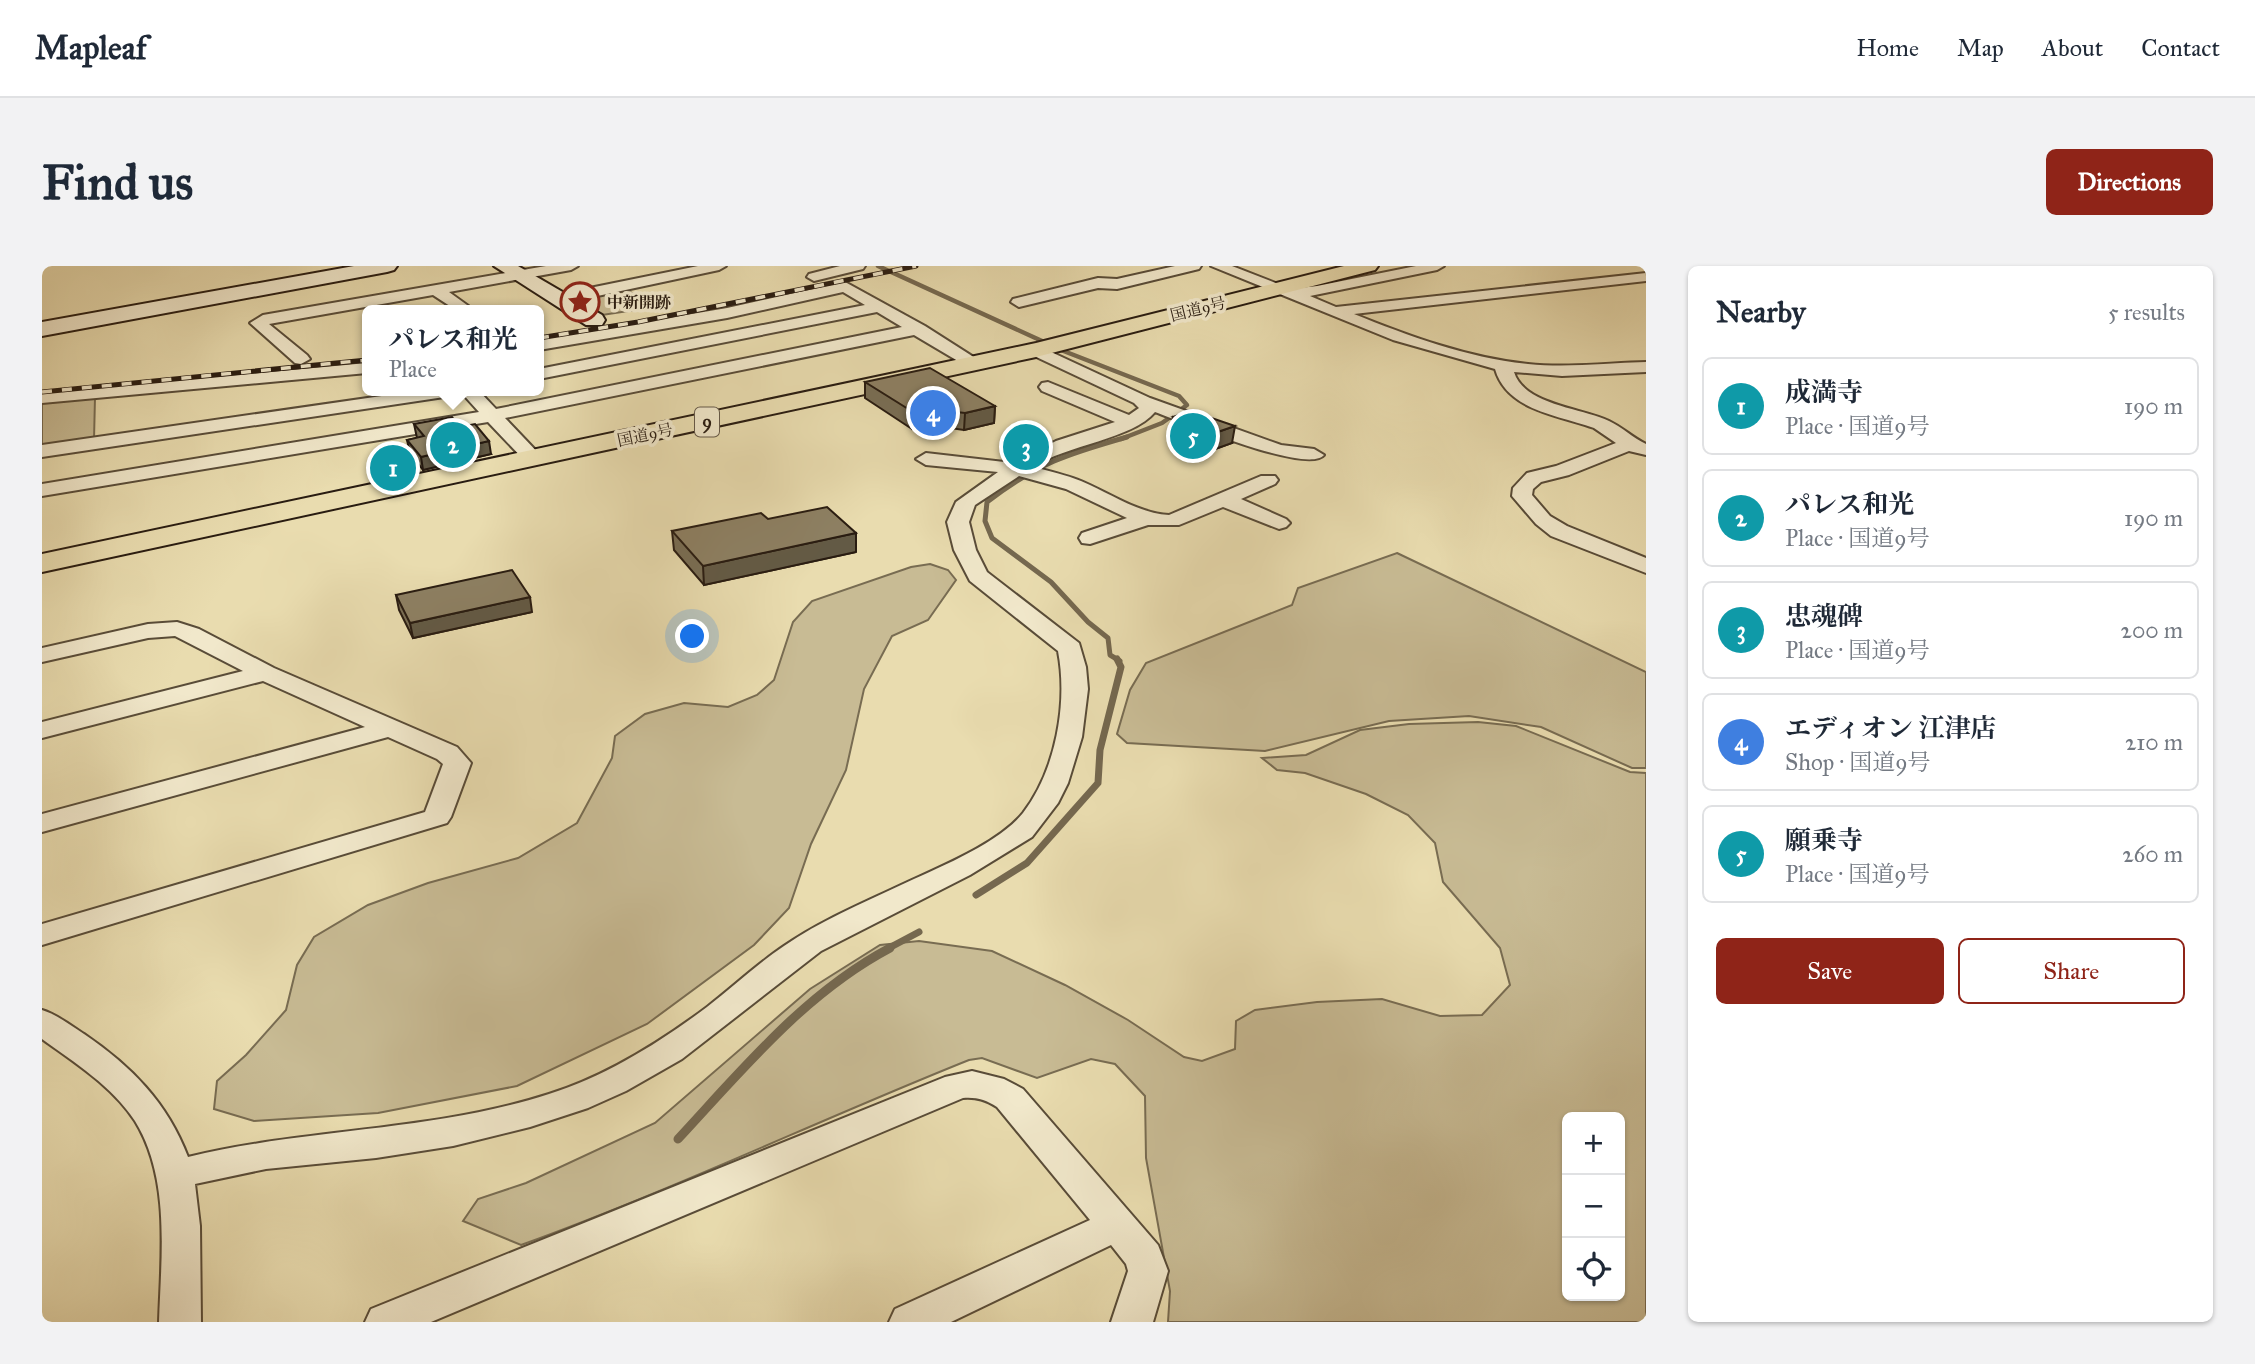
<!DOCTYPE html>
<meta charset="utf-8">
<style>
:root{--surface:#fff;--page:#f2f2f3;--text:#1f2937;--muted:#747a83;--line:#e0e1e3;--accent:#8f2418}
body{margin:0;font-family:"IM FELL Great Primer","Noto Serif JP",serif;background:var(--page);color:var(--text)}
.controls{position:absolute;right:21px;bottom:21px;display:grid;overflow:hidden;border-radius:10px;box-shadow:0 2px 5px #0004}
.controls button{width:63px;height:63px;display:grid;place-items:center;padding:0;border:0;border-bottom:2px solid var(--line);background:var(--surface);color:var(--text);font:35px sans-serif}
.you{position:absolute;left:651px;top:371px;width:24px;height:24px;margin:-18px;border:5px solid #fff;border-radius:50%;background:#1a73e8;box-shadow:0 0 0 10px #1a73e833}
.badge{display:grid;place-items:center;width:46px;height:46px;border-radius:50%;background:var(--accent);color:#fff;font-size:23px;font-weight:700}
.pin{position:absolute;translate:-50% -50%;border:4px solid #fff;box-shadow:0 2px 7px #0006}
.popup{position:absolute;left:320px;top:39px;width:182px;height:91px;box-sizing:border-box;display:grid;place-content:center;border-radius:10px;background:var(--surface);filter:drop-shadow(0 2px 5px #0005);font-size:23px;white-space:nowrap;color:var(--muted)}
.popup b{font-size:26px;color:var(--text)}
.popup::after{content:'';position:absolute;left:50%;top:100%;margin-left:-14px;border:14px solid transparent;border-top-color:var(--surface)}
.list{margin:0;padding:0;list-style:none}
h2{display:flex;justify-content:space-between;align-items:center;height:91px;margin:0;padding:0 28px;font-size:30px}
h2 small{font-size:23px;font-weight:400;color:var(--muted)}
.list li{display:grid;grid-template-columns:46px 1fr auto;gap:21px;align-items:center;box-sizing:border-box;height:98px;margin:0 14px 14px;padding:0 14px;border:2px solid var(--line);border-radius:10px}
.list b{display:block;font-size:26px;white-space:nowrap}
.list p{margin:0;font-size:23px;white-space:nowrap;color:var(--muted)}
.list em{font-size:23px;font-style:normal;color:var(--muted)}
.actions{display:flex;gap:14px;padding:21px 28px}
.actions a{flex:1;padding:16px 0;border:2px solid var(--accent);border-radius:10px;text-align:center;font-size:24px;color:var(--accent)}
.actions .main{background:var(--accent);color:#fff}
.icon{flex:none;width:38px;height:38px;fill:none;stroke:currentColor;stroke-width:2;stroke-linecap:round;stroke-linejoin:round}
.map{position:relative;flex:none;width:1604px;height:1056px;overflow:hidden;border-radius:10px}
header{display:flex;align-items:center;gap:42px;box-sizing:border-box;height:98px;padding:0 35px;background:var(--surface);border-bottom:2px solid var(--line)}
header strong{font-size:33px}
nav{display:flex;gap:38px;margin-inline-start:auto;font-size:24px}
.intro{display:flex;align-items:center;justify-content:space-between;box-sizing:border-box;height:168px;padding:0 42px}
h1{margin:0;font-size:49px}
.button{padding:18px 32px;border-radius:10px;background:var(--accent);color:#fff;font-size:24px;font-weight:700}
main{display:flex;gap:42px;padding:0 42px}
aside{flex:1;background:var(--surface);border-radius:10px;box-shadow:0 2px 5px #0004}
.map>svg:first-child{display:block}
.green{fill:#c8bb94;stroke:#786c52;stroke-width:2;fill-rule:evenodd}
.lines{fill:none;stroke-linecap:round;stroke-linejoin:round}
.stream-far3{stroke:#75684f;stroke-width:4.5}
.stream-far2{stroke:#75684f;stroke-width:5}
.stream-far1{stroke:#75684f;stroke-width:7}
.stream{stroke:#75684f;stroke-width:9}
.street-casing{stroke:#594c38;stroke-width:4}
.secondary-casing{stroke:#291c11;stroke-width:4}
.highway-casing{stroke:#291c11;stroke-width:4}
.street{fill:#f1e8cb;fill-rule:evenodd}
.secondary{fill:#f1e8cb;fill-rule:evenodd}
.highway{fill:#e9dcaf;fill-rule:evenodd}
.rail-casing{stroke:#291c11;stroke-width:5}
.rail{stroke:#f1e8cb;stroke-width:3.5;stroke-dasharray:10;stroke-linecap:butt}
.wall{fill:#796e55;stroke:#291c11;stroke-width:2}
.shaded-wall{fill:#635a45;stroke:#291c11;stroke-width:2}
.building{fill:#8d8063;stroke:#291c11;stroke-width:2}
.labels{text-anchor:middle;dominant-baseline:central;stroke-width:7;stroke-linejoin:round;paint-order:stroke}
.far-poi-label{font-size:16px;font-weight:bold;fill:#291c11;stroke:#f1e8cb;text-anchor:start}
.far-street-label{font-size:16px;fill:#291c11;stroke:#f1e8cb}
.shield{fill:#f1e8cb;stroke:#655949;stroke-width:2}
.shield-label{font-size:18px;font-weight:bold;fill:#291c11}
</style>
<header>
<strong>Mapleaf</strong>
<nav><a>Home</a><a>Map</a><a>About</a><a>Contact</a></nav>
</header>
<div class="intro"><h1>Find us</h1><a class="button">Directions</a></div>
<main>
<div class="map">
<svg width="1604" height="1056" viewBox="0 0 1604 1056">
<rect width="100%" height="100%" fill="#e9dcaf"/>
<filter id="stains"><feTurbulence type="fractalNoise" baseFrequency=".00286" numOctaves="4"/><feColorMatrix values="0 0 0 0 .2 0 0 0 0 .09 0 0 0 0 .02 0 0 0 .5 -.17"/></filter>
<radialGradient id="worn" r=".72"><stop offset=".6" stop-color="#630" stop-opacity="0"/><stop offset="1" stop-color="#630" stop-opacity=".3"/></radialGradient>
<g class="green">
<path d="M 581,23 L 620,40 L 560,49 L 535,35 Z"/>
<path d="M 53,131 L 52,174 L 0,182 L 0,136 Z"/>
<path d="M 1355,287 L 1604,406 L 1604,502 L 1590,502 L 1499,461 L 1427,450 L 1347,455 L 1223,485 L 1085,477 L 1075,468 L 1088,424 L 1104,397 L 1250,339 L 1256,322 Z"/>
<path d="M 888,298 L 906,304 L 914,314 L 886,354 L 850,370 L 822,423 L 804,504 L 769,578 L 747,642 L 712,679 L 605,758 L 475,820 L 336,847 L 212,855 L 172,843 L 175,815 L 204,789 L 244,744 L 255,699 L 272,671 L 326,639 L 386,617 L 476,592 L 535,557 L 570,492 L 573,470 L 603,448 L 642,437 L 686,441 L 715,429 L 732,414 L 751,356 L 770,335 L 869,301 Z"/>
<path d="M 1436,456 L 1474,460 L 1588,506 L 1604,507 L 1604,1056 L 1126,1056 L 1128,1025 L 1104,892 L 1103,830 L 1073,798 L 1049,793 L 995,812 L 940,792 L 927,794 C 777,854 631,924 479,979 L 421,955 L 436,933 L 484,917 L 613,857 L 768,723 L 838,679 L 877,675 L 950,685 L 1023,719 L 1086,754 L 1142,791 L 1160,795 L 1193,783 L 1194,755 L 1213,744 L 1275,736 L 1340,733 L 1398,750 L 1440,749 L 1468,719 L 1458,682 L 1401,616 L 1393,577 L 1366,549 L 1324,528 L 1263,507 L 1235,504 L 1220,492 L 1264,489 L 1318,464 L 1367,458 ZM 1525,851 L 1578,851 L 1578,1030 L 1525,1030 Z"/>
</g>
<g class="lines">
<g class="stream-far3">
<path d="M 836,0 L 1000,75"/>
<path d="M 1019,84 L 1137,130 L 1145,139 L 1120,157 L 1079,173"/>
</g>
<path class="stream-far2" d="M 1078,395 L 1068,389 L 1066,372 L 1046,356 L 1009,316 L 950,272 L 943,255 L 945,236 C 996,197 1025,188 1085,171"/>
<g class="stream-far1">
<path d="M 934,629 L 985,597 L 1056,517 L 1058,484 L 1079,401 L 1075,393"/>
<path d="M 845,683 L 877,666"/>
</g>
<path class="stream" d="M 636,873 C 701,803 763,727 848,682"/>
<g class="street-casing">
<g id="street">
<path d="M 504,0 L 536,0 L 529,4 L 407,26 L 432,44 L 414,44 L 391,29 L 227,58 L 265,89 L 268,93 L 259,98 L 253,97 L 208,57 L 221,49 Z"/>
<path d="M 656,0 L 684,0 L 677,4 L 518,38 L 510,33 L 518,28 Z"/>
<path d="M 798,0 L 823,0 L 821,3 L 772,15 L 765,11 L 767,8 Z"/>
<path d="M 1133,0 L 1159,0 L 1157,3 L 1075,23 L 1056,22 L 977,41 L 969,36 L 971,33 L 1056,12 L 1075,13 Z"/>
<path d="M 1169,0 L 1190,0 L 1249,23 L 1275,20 L 1374,0 L 1402,0 L 1395,4 L 1268,30 L 1294,41 L 1604,7 L 1604,15 L 1312,48 C 1367,70 1426,92 1486,98 C 1525,102 1565,97 1604,96 L 1604,106 L 1520,110 L 1472,106 C 1482,139 1540,142 1567,155 C 1580,161 1591,172 1604,178 L 1604,189 L 1587,185 L 1527,209 L 1499,216 L 1491,223 L 1490,229 L 1508,250 L 1525,260 L 1604,292 L 1604,307 L 1509,270 L 1494,258 L 1470,230 L 1471,222 L 1485,207 L 1514,200 L 1574,177 L 1552,162 C 1517,149 1465,145 1453,103 L 1351,74 Z"/>
<path d="M 803,16 L 883,60 L 941,97 L 938,101 L 926,101 L 872,69 L 463,152 L 501,192 L 491,198 L 484,196 L 446,156 L 0,230 L 0,218 L 437,146 L 418,125 L 437,125 L 454,143 L 860,61 L 835,46 L 497,113 L 497,103 L 823,39 L 801,26 L 685,52 L 497,84 L 497,74 L 685,42 Z"/>
<path d="M 994,79 L 1108,132 L 1239,179 L 1272,183 L 1282,189 C 1266,209 1138,155 1113,146 C 1091,173 1024,179 991,201 C 1007,205 1024,209 1039,215 C 1068,227 1095,247 1127,249 L 1219,210 L 1233,210 L 1236,214 L 1233,218 L 1199,233 L 1244,253 L 1248,257 L 1244,261 L 1237,263 L 1181,241 L 1137,259 L 1106,259 L 1048,278 L 1040,277 L 1037,272 L 1040,267 L 1085,252 L 1024,223 L 977,210 L 933,239 L 927,256 L 934,284 L 945,306 L 1037,377 L 1044,401 L 1046,423 L 1040,471 L 1026,517 L 1016,537 L 990,571 L 928,609 L 779,685 L 640,793 L 584,825 L 546,842 L 488,861 L 411,880 L 334,892 L 224,903 L 153,918 L 158,960 L 159,1056 L 117,1056 C 119,991 129,913 93,855 C 70,820 33,797 0,773 L 0,744 C 16,749 28,759 42,768 C 89,800 125,836 146,891 C 265,862 389,866 507,828 C 564,810 617,777 665,741 C 691,721 715,698 742,680 C 778,655 819,638 859,619 C 895,602 956,578 981,547 C 1014,504 1026,437 1016,385 L 928,315 L 912,284 L 905,256 L 914,236 L 956,206 L 884,199 L 874,193 L 884,187 L 971,197 L 1014,175 L 1073,156 L 1000,125 L 997,121 L 1000,117 L 1006,116 L 1087,149 L 1097,142 L 1092,137 L 988,88 L 986,84 L 988,80 Z"/>
<path d="M 325,97 L 325,107 L 0,137 L 0,127 Z"/>
<path d="M 374,125 L 418,125 L 409,130 L 0,191 L 0,179 Z"/>
<path d="M 135,356 L 157,363 L 232,402 L 415,481 L 429,497 L 409,551 L 405,557 L 0,679 L 0,658 L 383,546 L 401,498 L 395,493 L 346,471 L 0,566 L 0,548 L 323,461 L 221,415 L 0,472 L 0,456 L 201,405 L 133,370 L 106,372 L 0,396 L 0,382 L 106,358 Z"/>
<path d="M 930,805 L 962,813 L 981,823 L 1116,979 L 1126,1005 L 1111,1056 L 1069,1056 L 1086,1005 L 1084,998 L 1069,979 L 909,1056 L 847,1056 L 853,1043 L 1048,954 L 955,841 C 944,834 935,831 921,832 L 389,1056 L 323,1056 L 329,1043 L 903,811 Z"/>
</g>
</g>
<g class="secondary-casing">
<g id="secondary">
<path d="M 312,0 L 355,0 L 352,4 L 345,6 L 0,70 L 0,56 Z"/>
<path d="M 452,0 L 476,0 L 560,49 L 563,54 L 560,59 L 544,59 Z"/>
</g>
</g>
<g class="highway-casing">
<path id="highway" d="M 1302,0 L 1336,0 L 1333,4 L 994,91 L 0,306 L 0,288 L 994,77 Z"/>
</g>
<use href="#street" class="street"/>
<use href="#secondary" class="secondary"/>
<use href="#highway" class="highway"/>
<g class="rail-casing">
<g id="rail">
<path d="M 497,72 L 596,56 L 874,0"/>
<path d="M 0,126 L 325,94"/>
</g>
</g>
<use href="#rail" class="rail"/>
</g>
<g class="wall">
<path d="M 823,116 L 953,140 L 952,157 L 922,164 L 888,159 L 870,163 L 823,132 Z"/>
<path d="M 1131,151 L 1190,177 L 1165,186 L 1128,168 Z"/>
<path d="M 372,158 L 418,161 L 449,188 L 381,204 L 368,187 L 365,174 L 375,172 Z"/>
<path d="M 630,265 L 814,286 L 662,319 L 632,284 Z"/>
<path d="M 354,329 L 490,346 L 371,372 L 357,344 Z"/>
</g>
<g class="shaded-wall">
<path d="M 953,140 L 952,157 L 922,164 L 923,147 Z"/>
<path d="M 889,143 L 888,159 L 870,163 L 871,146 Z"/>
<path d="M 1193,160 L 1190,177 L 1165,186 L 1167,169 Z"/>
<path d="M 447,175 L 449,188 L 381,204 L 379,191 Z"/>
<path d="M 814,267 L 814,286 L 662,319 L 661,300 Z"/>
<path d="M 488,331 L 490,346 L 371,372 L 368,357 Z"/>
</g>
<g class="building">
<path d="M 888,102 L 953,140 L 923,147 L 889,143 L 871,146 L 823,116 Z"/>
<path d="M 1149,145 L 1193,160 L 1167,169 L 1131,151 Z"/>
<path d="M 410,151 L 418,161 L 433,158 L 447,175 L 379,191 L 365,174 L 382,170 L 372,158 Z"/>
<path d="M 785,241 L 814,267 L 661,300 L 630,265 L 719,247 L 726,253 Z"/>
<path d="M 470,304 L 488,331 L 368,357 L 354,329 Z"/>
</g>
<defs>
<g id="sight-ring" transform="scale(2.0125)"><circle r="9.5" fill="#f1e8cb" stroke="#8f2418" stroke-width="1.5"/><path d="M0-6L1.8-2.2L6-1.7L2.9 1.2L3.7 5.4L0 3.3L-3.7 5.4L-2.9 1.2L-6-1.7L-1.8-2.2Z" fill="#8f2418"/></g>
</defs>
<g fill-rule="evenodd">
<use href="#sight-ring" x="538" y="36"/>
</g>
<g class="labels">
<g class="far-poi-label">
<text x="565" y="36">中新開跡</text>
</g>
<g class="far-street-label">
<text transform="translate(1156 43) rotate(-14)">国道9号</text>
<text transform="translate(603 169) rotate(-12)">国道9号</text>
</g>
<rect class="shield" x="653" y="141.5" width="24" height="29" rx="5"/>
<g class="shield-label">
<text x="665" y="156">9</text>
</g>
</g>
<rect width="100%" height="100%" filter="url(#stains)"/>
<rect width="100%" height="100%" fill="url(#worn)"/>
</svg>
<div class="controls">
<button>+</button>
<button>−</button>
<button><svg class="icon" aria-label="locate" viewBox="0 0 24 24"><circle cx="12" cy="12" r="6"/><path d="M12 2v4M12 18v4M2 12h4M18 12h4"/></svg></button>
</div>
<div class="you"></div>
<div class="pin badge" style="left:351px;top:202px;background:#0f9aa8">1</div>
<div class="pin badge" style="left:411px;top:179px;background:#0f9aa8">2</div>
<div class="popup"><b>パレス和光</b>Place</div>
<div class="pin badge" style="left:984px;top:181px;background:#0f9aa8">3</div>
<div class="pin badge" style="left:891px;top:147px;background:#3f7fe0">4</div>
<div class="pin badge" style="left:1151px;top:170px;background:#0f9aa8">5</div>
</div>
<aside>
<h2>Nearby<small>5 results</small></h2>
<ul class="list">
<li><span class="badge" style="background:#0f9aa8">1</span><div><b>成満寺</b><p>Place · 国道9号</p></div><em>190 m</em></li>
<li><span class="badge" style="background:#0f9aa8">2</span><div><b>パレス和光</b><p>Place · 国道9号</p></div><em>190 m</em></li>
<li><span class="badge" style="background:#0f9aa8">3</span><div><b>忠魂碑</b><p>Place · 国道9号</p></div><em>200 m</em></li>
<li><span class="badge" style="background:#3f7fe0">4</span><div><b>エディオン 江津店</b><p>Shop · 国道9号</p></div><em>210 m</em></li>
<li><span class="badge" style="background:#0f9aa8">5</span><div><b>願乗寺</b><p>Place · 国道9号</p></div><em>260 m</em></li>
</ul>
<div class="actions"><a class="main">Save</a><a>Share</a></div>
</aside>
</main>
